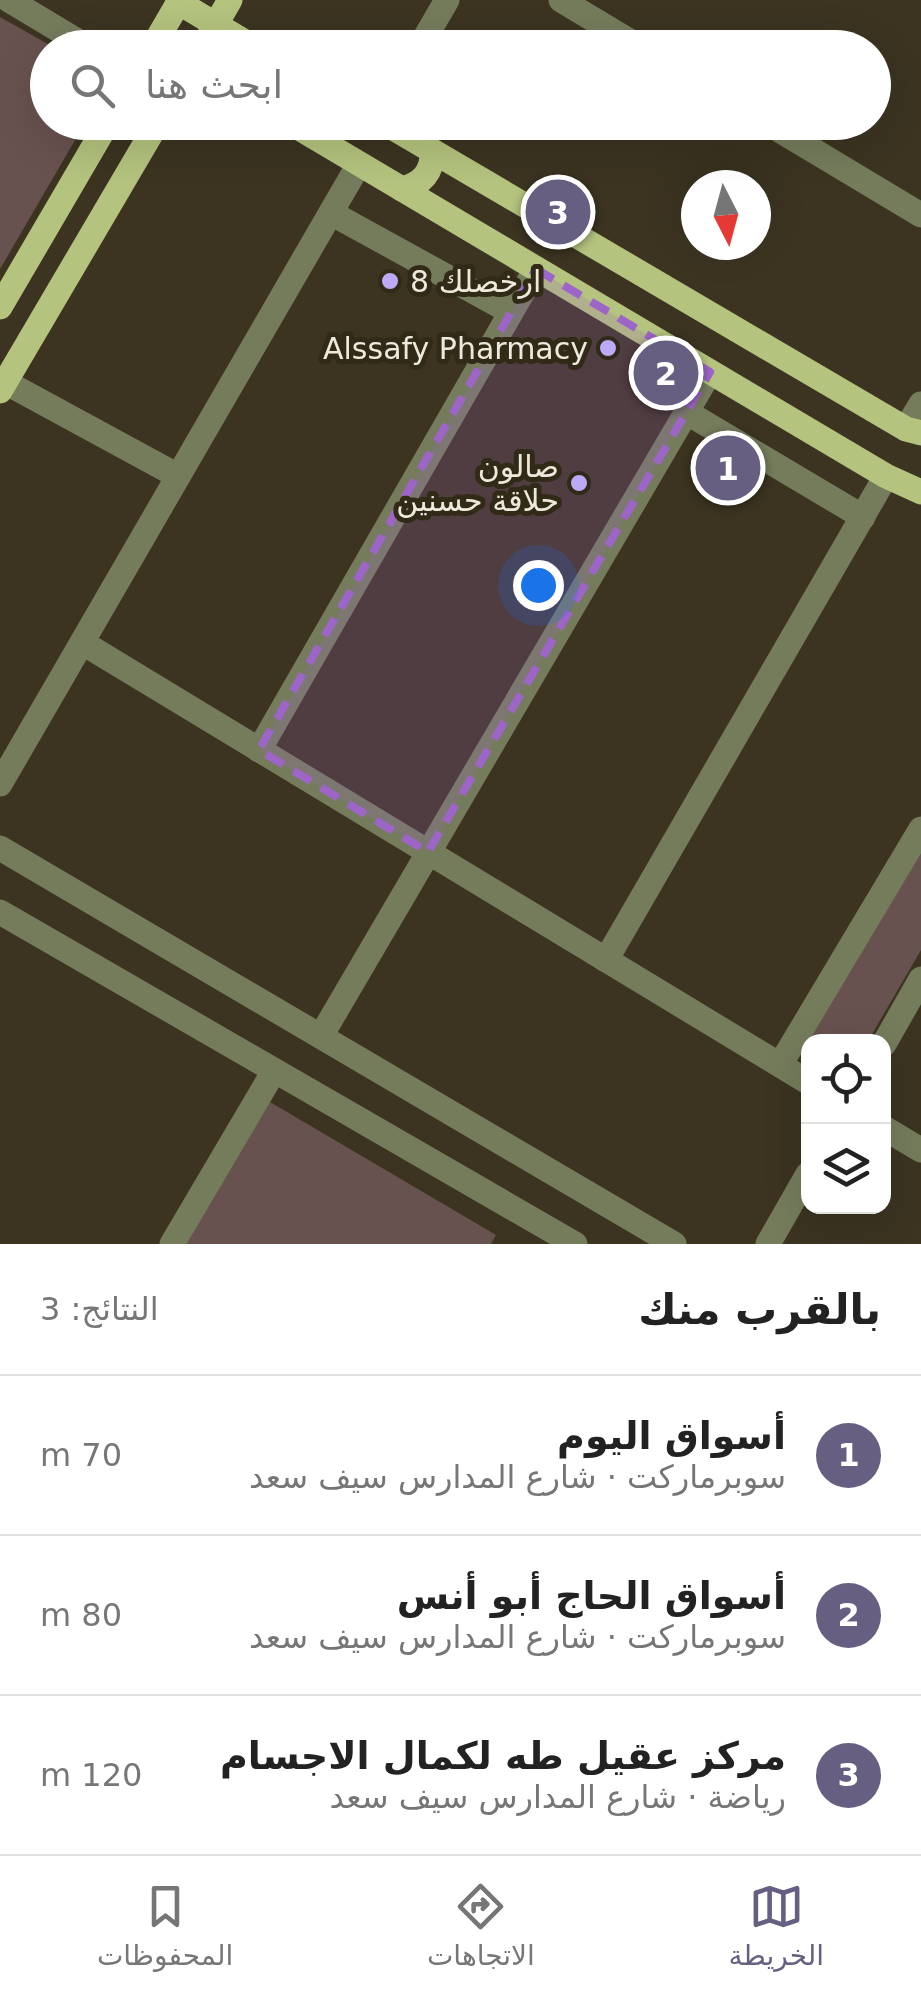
<!DOCTYPE html>
<html lang="ar">
<meta charset="utf-8">
<style>
:root{--surface:#fff;--page:#f6f6f6;--text:#222;--muted:#767676;--line:#e0e0e0;--accent:#675f81}
body{margin:0;font-family:"DejaVu Sans",Cairo,sans-serif;background:var(--page);color:var(--text);direction:rtl}
.controls{position:absolute;right:30px;bottom:30px;display:grid;overflow:hidden;border-radius:20px;box-shadow:0 10px 40px #0002}
.controls button{width:90px;height:90px;display:grid;place-items:center;padding:0;border:0;border-bottom:2px solid var(--line);background:var(--surface);color:var(--text);font:50px sans-serif}
.compass{position:absolute;left:681px;top:170px;width:90px;height:90px;border-radius:50%;background:var(--surface);box-shadow:0 10px 40px #0002;rotate:174deg}
.you{position:absolute;left:538px;top:585px;width:35px;height:35px;margin:-25px;border:8px solid #fff;border-radius:50%;background:#1a73e8;box-shadow:0 0 0 15px #1a73e833}
.badge{display:grid;place-items:center;width:65px;height:65px;border-radius:50%;background:var(--accent);color:#fff;font-size:32px;font-weight:700}
.pin{position:absolute;translate:-50% -50%;border:5px solid #fff;box-shadow:0 2px 10px #0006}
.list{margin:0;padding:0;list-style:none}
h2{display:flex;justify-content:space-between;align-items:center;height:130px;margin:0;padding:0 40px;font-size:42px}
h2 small{font-size:32px;font-weight:400;color:var(--muted)}
.list li{display:grid;grid-template-columns:65px 1fr auto;gap:30px;align-items:center;box-sizing:border-box;height:160px;padding:0 40px;border-top:2px solid var(--line)}
.list b{display:block;font-size:38px;white-space:nowrap}
.list p{margin:0;font-size:32px;white-space:nowrap;color:var(--muted)}
.list em{font-size:32px;font-style:normal;color:var(--muted)}
.icon{flex:none;width:55px;height:55px;fill:none;stroke:currentColor;stroke-width:2;stroke-linecap:round;stroke-linejoin:round}
.map{position:relative;flex:none;width:921px;height:1244px;overflow:hidden;direction:ltr}
.search{position:absolute;background:var(--surface);box-shadow:0 10px 40px #0002;left:30px;right:30px;top:30px;height:110px;display:flex;align-items:center;gap:25px;box-sizing:border-box;padding:0 35px;border-radius:55px;color:var(--muted);font-size:38px}
.sheet{height:610px;background:var(--surface)}
nav{display:flex;justify-content:space-around;align-items:center;box-sizing:border-box;height:140px;border-top:2px solid var(--line);background:var(--surface);font-size:28px;color:var(--muted)}
nav a{display:grid;justify-items:center;gap:5px}
nav .on{color:var(--accent)}
.map>svg:first-child{display:block}
.green{fill:#68524f}
.lines{fill:none;stroke-linecap:round;stroke-linejoin:round}
.minor{stroke:#757c5c;stroke-width:25}
.major{stroke:#b4c37e;stroke-width:25}
.marked{fill:#9e65c8;fill-opacity:0.2;stroke:#9e65c8;stroke-width:8;stroke-dasharray:20 12;stroke-linejoin:round}
.poi-dot{fill:#bcaaf6;stroke:#312a17;stroke-width:4}
.labels{text-anchor:middle;dominant-baseline:central;stroke-width:10;stroke-linejoin:round;paint-order:stroke}
.poi-label{font-size:30px;fill:#eee9dd;stroke:#312a17;text-anchor:end}
</style>
<div class="map">
<svg width="921" height="1244" viewBox="0 0 921 1244">
<rect width="100%" height="100%" fill="#3c3421"/>
<g class="green">
<path d="M 0,17 L 53,47 L 48,48 L 48,122 L 85,123 L 0,269 Z"/>
<path d="M 921,841 L 921,950 L 868,1041 L 808,1042 L 808,1053 L 803,1050 Z"/>
<path d="M 270,1102 L 496,1235 L 491,1244 L 185,1244 Z"/>
</g>
<g class="lines">
<g class="minor">
<path d="M 9,0 L 89,48"/>
<path d="M 561,0 L 641,48"/>
<path d="M 419,48 L 447,0"/>
<path d="M 766,122 L 921,215"/>
<path d="M 331,213 L 511,312"/>
<path d="M 5,382 L 178,476"/>
<path d="M 686,412 L 863,517"/>
<path d="M 906,429 L 921,404"/>
<path d="M 83,643 L 808,1082"/>
<path d="M 259,750 L 536,269"/>
<path d="M 0,784 L 359,164"/>
<path d="M 0,848 L 674,1244"/>
<path d="M 0,912 L 575,1244"/>
<path d="M 606,960 L 886,476"/>
<path d="M 321,1036 L 710,372"/>
<path d="M 884,1044 L 921,979"/>
<path d="M 780,1065 L 921,829"/>
<path d="M 884,1128 L 921,1150"/>
<path d="M 172,1244 L 274,1071"/>
<path d="M 768,1244 L 808,1174"/>
</g>
<g class="major">
<path d="M 178,2 L 255,48"/>
<path d="M 152,48 L 180,0"/>
<path d="M 202,48 L 230,0"/>
<path d="M 289,122 L 886,476 L 921,492"/>
<path d="M 383,122 L 906,429 L 921,433"/>
<path d="M 402,189 C 422,184 433,172 432,151"/>
<path d="M 0,307 L 108,122"/>
<path d="M 0,391 L 158,122"/>
</g>
</g>
<path class="marked" d="M 536,269 L 710,372 L 428,852 L 259,750 Z"/>
<g class="poi-dot">
<circle cx="390" cy="281" r="10"/>
<circle cx="608" cy="348" r="10"/>
<circle cx="579" cy="483" r="10"/>
</g>
<g class="labels">
<g class="poi-label">
<text x="410" y="281" text-anchor="start">ارخصلك 8</text>
<text x="588" y="348">Alssafy Pharmacy</text>
<text x="559" y="466">صالون<tspan x="559" dy="34">حلاقة حسنين</tspan></text>
</g>
</g>
</svg>
<div class="controls">
<button><svg class="icon" aria-label="locate" viewBox="0 0 24 24"><circle cx="12" cy="12" r="6"/><path d="M12 2v4M12 18v4M2 12h4M18 12h4"/></svg></button>
<button><svg class="icon" aria-label="layers" viewBox="0 0 24 24"><path d="M12 4l9 5-9 5-9-5zM3 14l9 5 9-5"/></svg></button>
</div>
<svg class="compass" viewBox="-18 -18 36 36"><path d="M0-13l5 13h-10z" fill="#e53935"/><path d="M0 13l5-13h-10z" fill="#767676"/></svg>
<div class="you"></div>
<div class="pin badge" style="left:728px;top:468px">1</div>
<div class="pin badge" style="left:666px;top:373px">2</div>
<div class="pin badge" style="left:558px;top:212px">3</div>
<div class="search"><svg class="icon" aria-label="search" viewBox="0 0 24 24"><circle cx="10" cy="10" r="6"/><path d="M15 15l6 6"/></svg>ابحث هنا</div>
</div>
<section class="sheet">
<h2>بالقرب منك<small>النتائج: 3</small></h2>
<ul class="list">
<li><span class="badge">1</span><div><b>أسواق اليوم</b><p>سوبرماركت · شارع المدارس سيف سعد</p></div><em>70 m</em></li>
<li><span class="badge">2</span><div><b>أسواق الحاج أبو أنس</b><p>سوبرماركت · شارع المدارس سيف سعد</p></div><em>80 m</em></li>
<li><span class="badge">3</span><div><b>مركز عقيل طه لكمال الاجسام</b><p>رياضة · شارع المدارس سيف سعد</p></div><em>120 m</em></li>
</ul>
</section>
<nav>
<a class="on"><svg class="icon" aria-label="map" viewBox="0 0 24 24"><path d="M3 6l6-2 6 2 6-2v14l-6 2-6-2-6 2zM9 4v14M15 6v14"/></svg>الخريطة</a>
<a><svg class="icon" aria-label="directions" viewBox="0 0 24 24"><path d="M12 3l9 9-9 9-9-9zM9 14v-3h6M13 9l2 2-2 2"/></svg>الاتجاهات</a>
<a><svg class="icon" aria-label="saved" viewBox="0 0 24 24"><path d="M7 4h10v16l-5-4-5 4z"/></svg>المحفوظات</a>
</nav>
